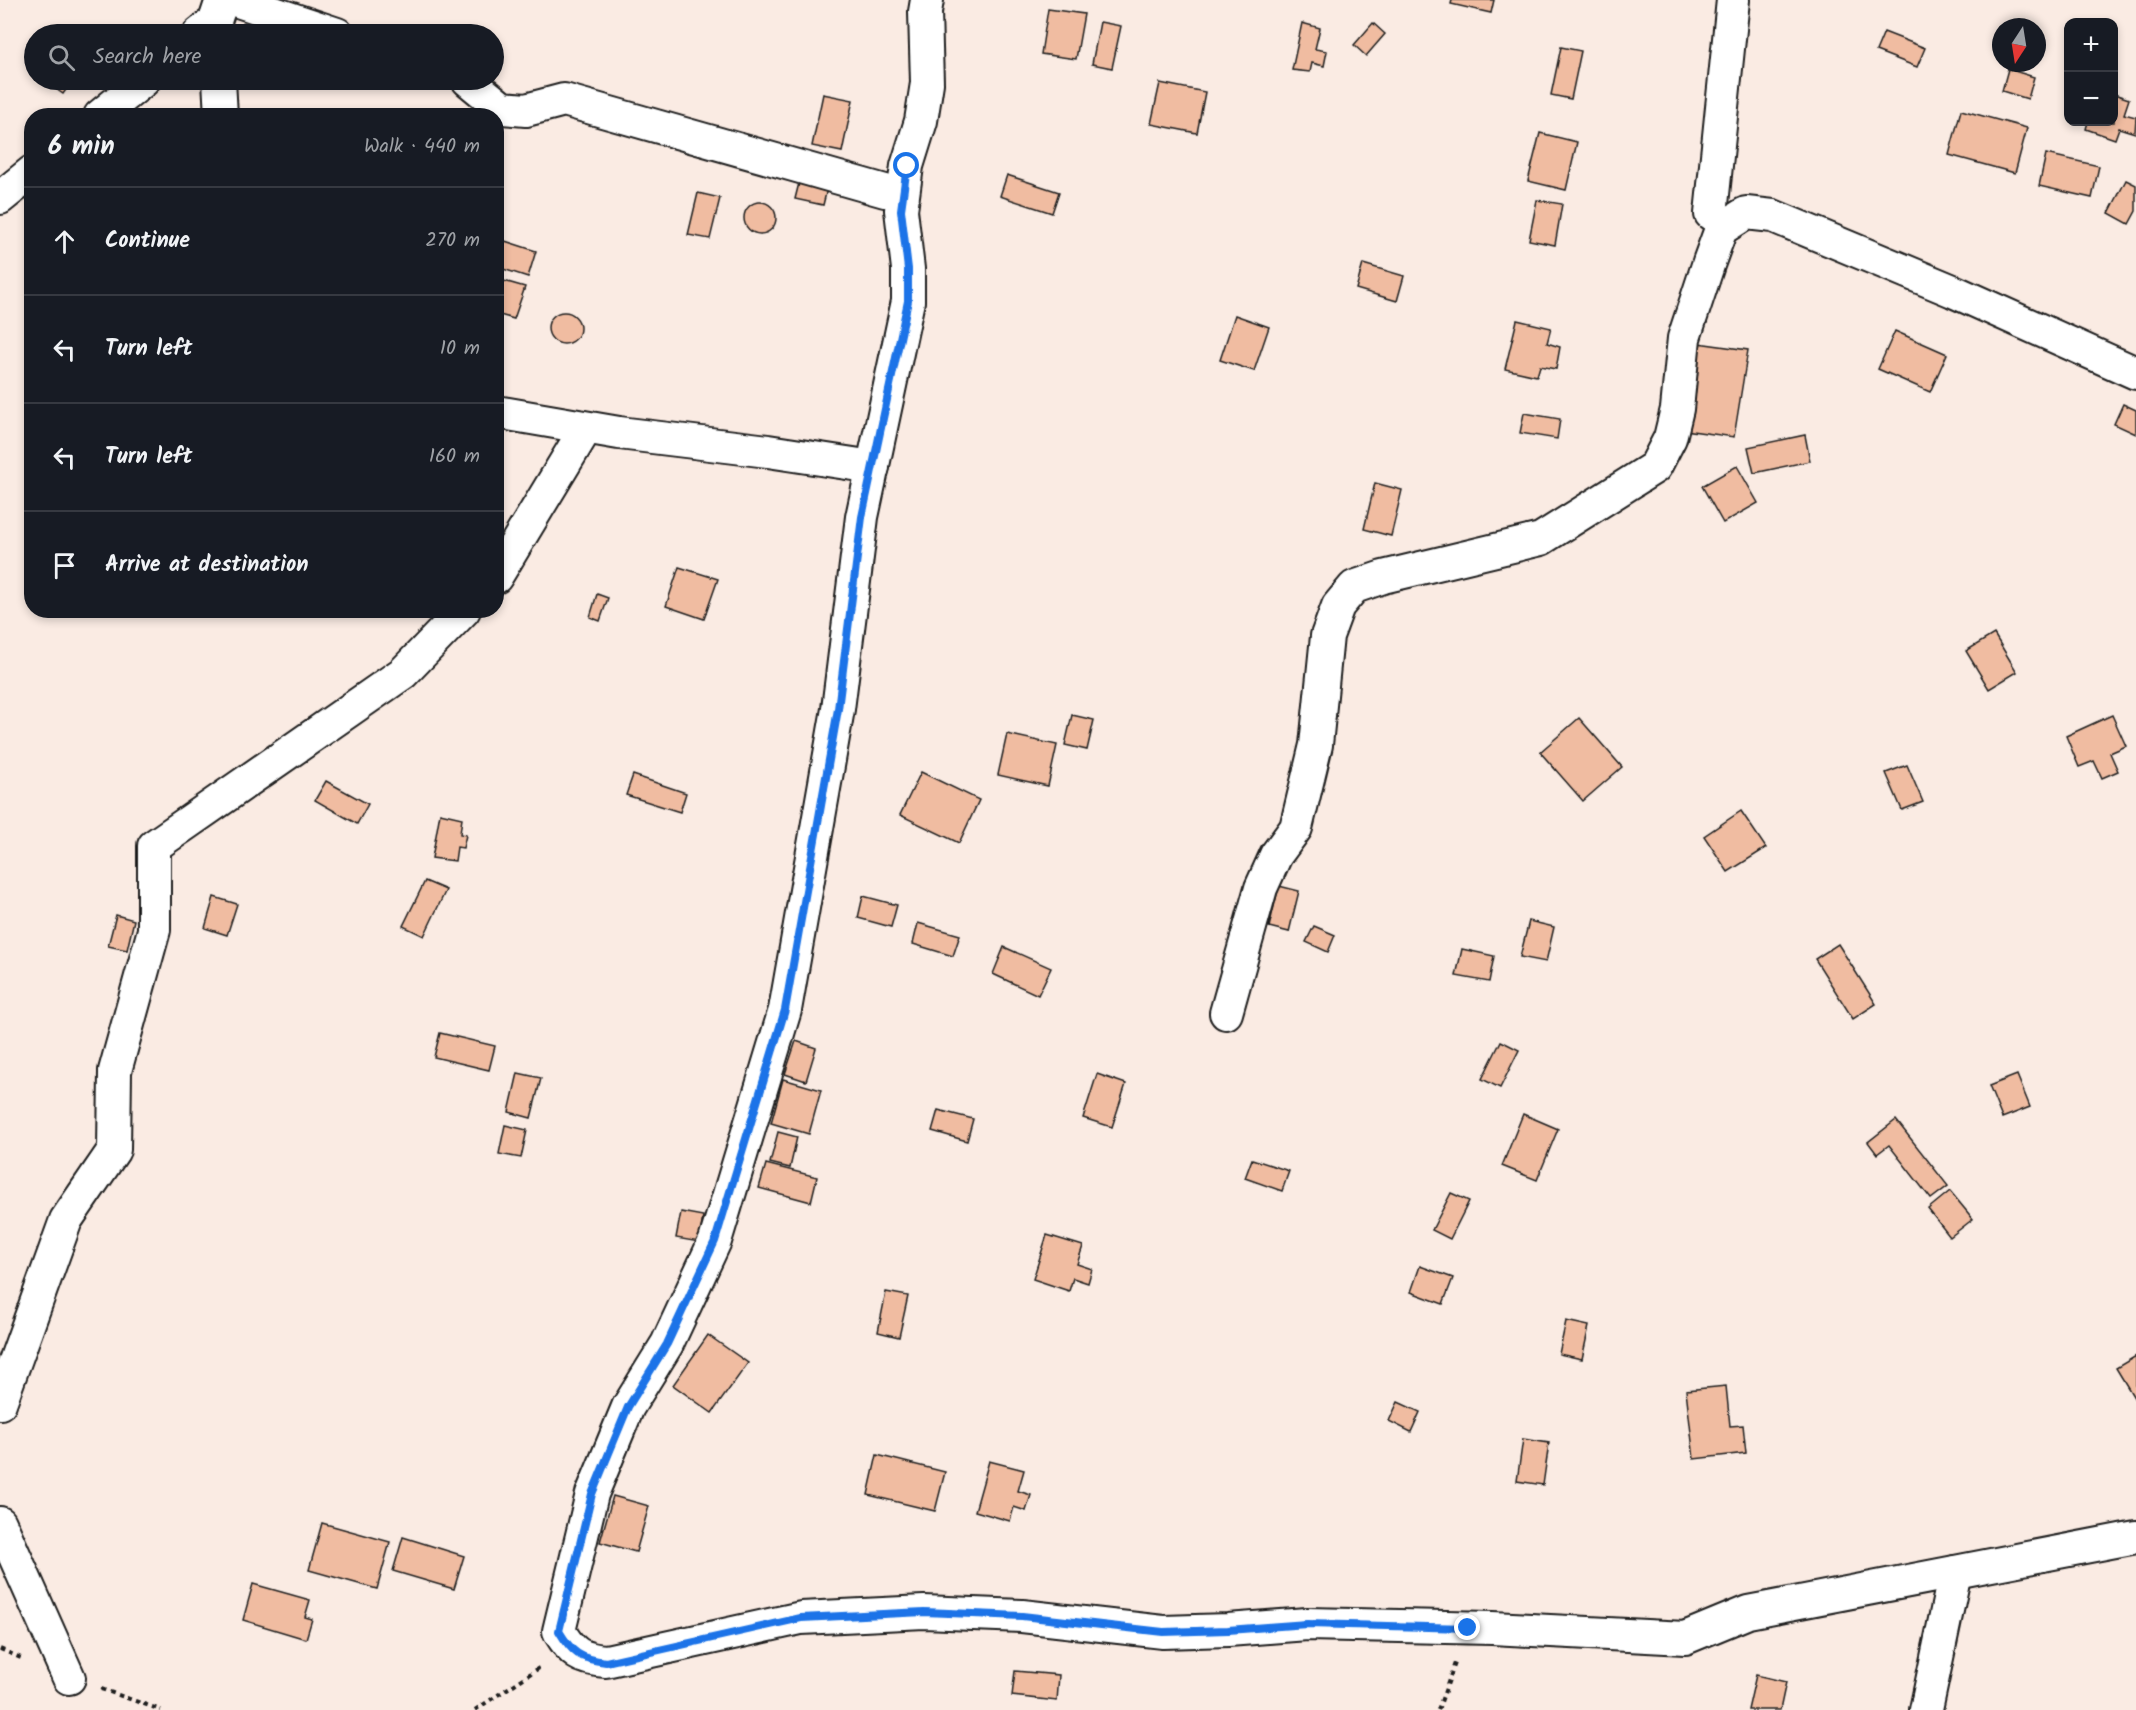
<!DOCTYPE html>
<meta charset="utf-8">
<style>
:root{--surface:#171b24;--page:#20242c;--text:#f1f3f6;--muted:#9ea1a6;--line:#363941}
body{margin:0;font-family:Kalam,sans-serif;background:var(--page);color:var(--text)}
.controls{position:absolute;right:18px;top:18px;display:grid;overflow:hidden;border-radius:12px;box-shadow:0 3px 9px #0003}
.controls button{width:54px;height:54px;display:grid;place-items:center;padding:0;border:0;border-bottom:2px solid var(--line);background:var(--surface);color:var(--text);font:30px sans-serif}
.compass{position:absolute;left:1992px;top:18px;width:54px;height:54px;border-radius:50%;background:var(--surface);box-shadow:0 3px 9px #0003;rotate:192deg}
.stop{position:absolute;width:18px;height:18px;margin:-14px;border:4px solid #1a73e8;border-radius:50%;background:#fff}
.stop.end{background:#1a73e8;border-color:#fff;box-shadow:0 2px 6px #0008}
.list{margin:0;padding:0;list-style:none}
h2{display:flex;justify-content:space-between;align-items:center;height:78px;margin:0;padding:0 24px;font-size:26px}
h2 small{font-size:20px;font-weight:400;color:var(--muted)}
.list li{display:grid;grid-template-columns:39px 1fr auto;gap:18px;align-items:center;box-sizing:border-box;height:108px;padding:0 24px;border-top:2px solid var(--line)}
.list b{display:block;font-size:22px;white-space:nowrap}
.list em{font-size:20px;font-style:normal;color:var(--muted)}
.icon{flex:none;width:33px;height:33px;fill:none;stroke:currentColor;stroke-width:2;stroke-linecap:round;stroke-linejoin:round}
.map{position:relative;flex:none;width:2136px;height:1710px;overflow:hidden}
.search{position:absolute;background:var(--surface);box-shadow:0 3px 9px #0003;left:24px;top:24px;width:480px;height:66px;display:flex;align-items:center;gap:15px;box-sizing:border-box;padding:0 21px;border-radius:33px;color:var(--muted);font-size:22px}
.panel{position:absolute;background:var(--surface);box-shadow:0 3px 9px #0003;left:24px;top:108px;width:480px;height:510px;border-radius:24px}
.map>svg:first-child{display:block}
.building{fill:#f0bca1;stroke:#1c1c1c;stroke-width:1.5}
.lines{fill:none;stroke-linecap:round;stroke-linejoin:round}
.street-casing{stroke:#1c1c1c;stroke-width:36}
.path{stroke:#1c1c1c;stroke-width:4;stroke-dasharray:4.5 4.5;stroke-linecap:butt}
.street{stroke:#fff;stroke-width:32}
.route{stroke:#1a73e8;stroke-width:8}
</style>
<div class="map">
<svg width="2136" height="1710" viewBox="0 0 2136 1710">
<rect width="100%" height="100%" fill="#faebe3"/>
<filter id="ink" filterUnits="userSpaceOnUse"><feTurbulence type="fractalNoise" baseFrequency=".0167" numOctaves="2"/><feDisplacementMap in="SourceGraphic" scale="12" xChannelSelector="R" yChannelSelector="G"/><feConvolveMatrix kernelMatrix="1 2 1 2 8 2 1 2 1" color-interpolation-filters="sRGB"/></filter>
<g filter="url(#ink)">
<g class="building">
<path d="M 1452,0 L 1494,0 L 1491,13 L 1451,4 Z"/>
<path d="M 1048,9 L 1084,14 L 1076,59 L 1041,54 Z"/>
<path d="M 1100,22 L 1121,26 L 1112,68 L 1092,64 Z"/>
<path d="M 1302,23 L 1320,28 L 1315,49 L 1327,51 L 1324,66 L 1312,63 L 1310,72 L 1292,70 Z"/>
<path d="M 1373,23 L 1385,34 L 1366,56 L 1354,45 Z"/>
<path d="M 1884,32 L 1925,48 L 1917,67 L 1876,51 Z"/>
<path d="M 1561,47 L 1581,51 L 1571,99 L 1551,95 Z"/>
<path d="M 2008,69 L 2034,77 L 2028,99 L 2002,91 Z"/>
<path d="M 45,80 L 73,80 L 63,94 L 45,81 Z"/>
<path d="M 1160,83 L 1205,92 L 1197,133 L 1151,124 Z"/>
<path d="M 823,94 L 853,100 L 842,152 L 812,146 Z"/>
<path d="M 2114,94 L 2129,99 L 2124,114 L 2136,117 L 2135,133 L 2119,128 L 2115,139 L 2086,129 L 2088,122 L 2114,122 Z"/>
<path d="M 1961,110 L 2027,128 L 2015,173 L 1949,155 Z"/>
<path d="M 1540,133 L 1577,142 L 1566,190 L 1528,181 Z"/>
<path d="M 2046,154 L 2099,166 L 2092,198 L 2039,186 Z"/>
<path d="M 1007,175 L 1059,192 L 1052,213 L 1000,196 Z"/>
<path d="M 800,179 L 828,185 L 823,205 L 795,199 Z"/>
<path d="M 2126,180 L 2136,185 L 2136,211 L 2129,224 L 2109,213 Z"/>
<path d="M 698,193 L 720,198 L 710,239 L 688,235 Z"/>
<path d="M 1537,200 L 1562,204 L 1555,245 L 1529,240 Z"/>
<circle cx="760" cy="218" r="16"/>
<path d="M 505,241 L 536,251 L 528,277 L 497,267 Z"/>
<path d="M 1363,264 L 1404,276 L 1397,301 L 1356,289 Z"/>
<path d="M 497,279 L 525,287 L 514,319 L 496,314 Z"/>
<circle cx="564" cy="328" r="16"/>
<path d="M 1235,315 L 1269,327 L 1254,371 L 1220,360 Z"/>
<path d="M 1517,320 L 1551,328 L 1547,343 L 1560,347 L 1556,369 L 1540,366 L 1537,376 L 1505,369 Z"/>
<path d="M 1895,331 L 1947,354 L 1930,392 L 1878,369 Z"/>
<path d="M 1698,343 L 1748,350 L 1734,437 L 1685,430 Z"/>
<path d="M 2123,404 L 2136,410 L 2136,434 L 2114,424 Z"/>
<path d="M 1524,413 L 1560,419 L 1557,439 L 1520,433 Z"/>
<path d="M 1805,435 L 1810,461 L 1754,473 L 1748,447 Z"/>
<path d="M 1737,466 L 1758,503 L 1723,523 L 1702,486 Z"/>
<path d="M 1375,483 L 1402,490 L 1391,536 L 1364,529 Z"/>
<path d="M 679,567 L 718,579 L 704,619 L 666,606 Z"/>
<path d="M 597,594 L 608,598 L 600,621 L 590,617 Z"/>
<path d="M 1994,634 L 2017,672 L 1989,689 L 1966,651 Z"/>
<path d="M 1072,715 L 1094,720 L 1087,750 L 1065,745 Z"/>
<path d="M 2112,715 L 2126,746 L 2110,753 L 2118,771 L 2102,778 L 2094,761 L 2079,767 L 2066,736 Z"/>
<path d="M 1579,718 L 1622,767 L 1583,801 L 1540,752 Z"/>
<path d="M 1007,734 L 1057,745 L 1048,786 L 998,775 Z"/>
<path d="M 1907,765 L 1923,802 L 1902,810 L 1886,773 Z"/>
<path d="M 921,772 L 979,800 L 959,843 L 900,815 Z"/>
<path d="M 633,775 L 686,793 L 680,812 L 626,795 Z"/>
<path d="M 326,781 L 368,804 L 357,824 L 315,800 Z"/>
<path d="M 1741,811 L 1766,848 L 1728,872 L 1704,836 Z"/>
<path d="M 440,813 L 462,818 L 460,834 L 466,835 L 463,848 L 457,847 L 455,861 L 432,858 Z"/>
<path d="M 425,881 L 446,890 L 424,936 L 403,926 Z"/>
<path d="M 1279,886 L 1299,891 L 1289,932 L 1269,927 Z"/>
<path d="M 863,896 L 897,905 L 891,927 L 858,918 Z"/>
<path d="M 214,897 L 237,904 L 227,935 L 205,928 Z"/>
<path d="M 116,915 L 134,920 L 127,950 L 108,946 Z"/>
<path d="M 1529,921 L 1554,927 L 1546,962 L 1520,957 Z"/>
<path d="M 918,923 L 960,935 L 953,956 L 913,944 Z"/>
<path d="M 1314,926 L 1335,935 L 1328,952 L 1306,942 Z"/>
<path d="M 1838,944 L 1876,1004 L 1853,1019 L 1815,959 Z"/>
<path d="M 1004,947 L 1051,968 L 1038,995 L 993,974 Z"/>
<path d="M 1462,949 L 1494,956 L 1489,982 L 1456,976 Z"/>
<path d="M 440,1033 L 495,1046 L 489,1070 L 434,1057 Z"/>
<path d="M 796,1041 L 816,1048 L 806,1081 L 785,1074 Z"/>
<path d="M 1501,1041 L 1519,1050 L 1500,1088 L 1482,1079 Z"/>
<path d="M 518,1073 L 541,1078 L 531,1118 L 509,1112 Z"/>
<path d="M 1097,1074 L 1126,1084 L 1112,1127 L 1083,1118 Z"/>
<path d="M 2017,1075 L 2030,1107 L 2002,1118 L 1989,1086 Z"/>
<path d="M 783,1079 L 821,1090 L 809,1134 L 771,1123 Z"/>
<path d="M 938,1110 L 973,1119 L 967,1141 L 932,1131 Z"/>
<path d="M 1523,1114 L 1558,1129 L 1537,1180 L 1502,1166 Z"/>
<path d="M 1896,1120 L 1948,1186 L 1931,1199 L 1889,1145 L 1877,1154 L 1868,1142 Z"/>
<path d="M 505,1125 L 527,1130 L 521,1158 L 499,1154 Z"/>
<path d="M 778,1132 L 797,1137 L 790,1168 L 770,1163 Z"/>
<path d="M 1252,1159 L 1289,1171 L 1282,1191 L 1245,1178 Z"/>
<path d="M 766,1164 L 817,1177 L 811,1202 L 759,1188 Z"/>
<path d="M 1950,1191 L 1973,1219 L 1950,1237 L 1928,1209 Z"/>
<path d="M 1451,1193 L 1469,1201 L 1450,1239 L 1432,1230 Z"/>
<path d="M 681,1212 L 703,1216 L 699,1242 L 676,1238 Z"/>
<path d="M 1047,1235 L 1083,1246 L 1077,1264 L 1092,1269 L 1088,1283 L 1073,1278 L 1069,1291 L 1033,1279 Z"/>
<path d="M 1420,1266 L 1453,1278 L 1443,1304 L 1411,1292 Z"/>
<path d="M 886,1292 L 908,1296 L 899,1337 L 878,1332 Z"/>
<path d="M 1566,1321 L 1589,1326 L 1582,1359 L 1559,1354 Z"/>
<path d="M 708,1335 L 748,1363 L 712,1413 L 673,1385 Z"/>
<path d="M 2136,1356 L 2136,1401 L 2116,1368 Z"/>
<path d="M 1726,1386 L 1730,1426 L 1743,1425 L 1746,1453 L 1694,1459 L 1686,1390 Z"/>
<path d="M 1398,1402 L 1420,1412 L 1411,1432 L 1389,1421 Z"/>
<path d="M 1523,1439 L 1549,1443 L 1543,1485 L 1517,1481 Z"/>
<path d="M 877,1455 L 945,1472 L 935,1511 L 868,1495 Z"/>
<path d="M 989,1461 L 1024,1470 L 1018,1491 L 1031,1495 L 1026,1511 L 1014,1507 L 1010,1521 L 975,1511 Z"/>
<path d="M 613,1496 L 649,1506 L 636,1552 L 600,1542 Z"/>
<path d="M 322,1523 L 390,1542 L 377,1589 L 309,1570 Z"/>
<path d="M 403,1537 L 464,1556 L 454,1589 L 393,1571 Z"/>
<path d="M 253,1584 L 310,1600 L 305,1617 L 312,1619 L 306,1639 L 243,1620 Z"/>
<path d="M 1015,1671 L 1059,1675 L 1057,1701 L 1012,1696 Z"/>
<path d="M 1756,1675 L 1786,1682 L 1780,1710 L 1748,1710 Z"/>
</g>
<g class="lines">
<g class="street-casing">
<g id="street">
<path d="M 235,0 L 337,34"/>
<path d="M 927,0 L 925,12 L 927,83 L 921,121 L 907,166 L 901,210 L 908,269 L 908,301 L 862,517 L 838,709 L 785,1010 L 715,1241 L 667,1344 L 628,1407 L 592,1494 L 559,1631 C 572,1653 580,1659 606,1661 L 801,1618 L 924,1612 L 1022,1616 L 1163,1632 L 1228,1630 L 1307,1624 L 1492,1628 L 1685,1638 L 1748,1612 L 2136,1537"/>
<path d="M 199,34 L 215,21 L 222,0"/>
<path d="M 219,80 L 221,116"/>
<path d="M 468,80 L 502,108 L 526,110 L 564,100 L 885,191"/>
<path d="M 100,116 L 144,80"/>
<path d="M 0,198 L 32,172"/>
<path d="M 1711,214 L 1733,0"/>
<path d="M 496,412 L 619,433 L 768,451 L 873,467"/>
<path d="M 496,577 L 586,428"/>
<path d="M 1226,1013 L 1261,888 L 1276,855 L 1296,828 L 1316,745 L 1327,636 L 1338,606 L 1354,587 L 1383,577 L 1541,539 L 1655,467 L 1670,438 L 1677,409 L 1684,338 L 1709,262 L 1721,229 L 1746,213 L 1773,216 L 1953,291 L 2136,373"/>
<path d="M 0,1403 L 66,1220 L 114,1150 L 115,1071 L 154,930 L 154,846 L 403,673 L 464,610"/>
<path d="M 0,1523 L 69,1678"/>
<path d="M 1926,1710 L 1955,1572"/>
</g>
</g>
<g class="path">
<path d="M 0,1649 L 21,1658"/>
<path d="M 101,1689 L 161,1710"/>
<path d="M 475,1710 L 542,1666"/>
<path d="M 1438,1710 L 1455,1663"/>
</g>
<use href="#street" class="street"/>
</g>
</g>
<g class="lines" filter="url(#ink)">
<path class="route" d="M 907,166 L 901,210 L 908,269 L 908,301 L 862,517 L 838,709 L 785,1010 L 715,1241 L 667,1344 L 628,1407 L 592,1494 L 559,1631 C 572,1653 580,1659 606,1662 L 801,1618 L 924,1612 L 1022,1616 L 1163,1632 L 1228,1630 L 1307,1624 L 1468,1628"/>
</g>
</svg>
<div class="controls">
<button>+</button>
<button>−</button>
</div>
<svg class="compass" viewBox="-18 -18 36 36"><path d="M0-13l5 13h-10z" fill="#e53935"/><path d="M0 13l5-13h-10z" fill="#9ea1a6"/></svg>
<div class="stop" style="left:907px;top:166px"></div>
<div class="stop end" style="left:1468px;top:1628px"></div>
<div class="search"><svg class="icon" aria-label="search" viewBox="0 0 24 24"><circle cx="10" cy="10" r="6"/><path d="M15 15l6 6"/></svg>Search here</div>
<section class="panel">
<h2>6 min<small>Walk · 440 m</small></h2>
<ul class="list">
<li><svg class="icon" aria-label="ahead" viewBox="0 0 24 24"><path d="M12 20V5M6 11l6-6 6 6"/></svg><div><b>Continue</b></div><em>270 m</em></li>
<li><svg class="icon" aria-label="left" viewBox="0 0 24 24"><path d="M17 20v-9H6M10 6l-5 5 5 5"/></svg><div><b>Turn left</b></div><em>10 m</em></li>
<li><svg class="icon" aria-label="left" viewBox="0 0 24 24"><path d="M17 20v-9H6M10 6l-5 5 5 5"/></svg><div><b>Turn left</b></div><em>160 m</em></li>
<li><svg class="icon" aria-label="arrive" viewBox="0 0 24 24"><path d="M6 21V4h12l-3 4 3 4H6"/></svg><div><b>Arrive at destination</b></div></li>
</ul>
</section>
</div>
